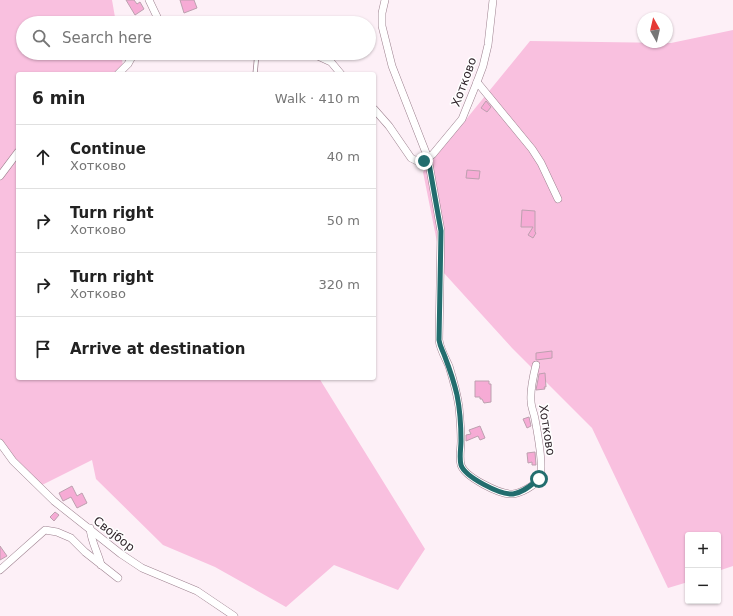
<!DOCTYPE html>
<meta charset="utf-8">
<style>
:root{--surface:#fff;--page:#f2f2f2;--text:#222;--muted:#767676;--line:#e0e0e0}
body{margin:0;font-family:"DejaVu Sans",sans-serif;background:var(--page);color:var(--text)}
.controls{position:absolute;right:12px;bottom:12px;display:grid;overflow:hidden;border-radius:4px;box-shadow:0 1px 3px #0004}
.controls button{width:36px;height:36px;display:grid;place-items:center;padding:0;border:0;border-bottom:1px solid var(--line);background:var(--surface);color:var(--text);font:20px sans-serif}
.compass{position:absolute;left:637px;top:12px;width:36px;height:36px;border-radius:50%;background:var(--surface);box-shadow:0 1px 3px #0004;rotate:352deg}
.stop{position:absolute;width:12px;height:12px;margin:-9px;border:3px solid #226d6e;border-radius:50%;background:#fff}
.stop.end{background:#226d6e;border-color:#fff;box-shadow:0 1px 4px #0008}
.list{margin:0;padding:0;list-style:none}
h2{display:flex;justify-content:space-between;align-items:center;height:52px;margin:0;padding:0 16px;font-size:17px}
h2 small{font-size:13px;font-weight:400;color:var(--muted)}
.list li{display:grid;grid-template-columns:26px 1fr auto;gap:12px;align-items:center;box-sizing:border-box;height:64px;padding:0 16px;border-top:1px solid var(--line)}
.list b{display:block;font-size:15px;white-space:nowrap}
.list p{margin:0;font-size:13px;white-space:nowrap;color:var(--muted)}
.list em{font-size:13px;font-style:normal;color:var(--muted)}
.icon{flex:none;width:22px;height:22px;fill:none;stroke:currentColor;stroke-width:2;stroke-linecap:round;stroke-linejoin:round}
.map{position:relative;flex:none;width:733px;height:616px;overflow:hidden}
.search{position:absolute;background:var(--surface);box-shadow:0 1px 3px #0004;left:16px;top:16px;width:360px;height:44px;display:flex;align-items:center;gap:10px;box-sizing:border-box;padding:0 14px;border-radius:22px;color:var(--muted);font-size:15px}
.panel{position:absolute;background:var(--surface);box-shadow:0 1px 3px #0004;left:16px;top:72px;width:360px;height:308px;border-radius:4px}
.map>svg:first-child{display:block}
.green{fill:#f9c0df}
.building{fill:#f6abd5;stroke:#bda0af}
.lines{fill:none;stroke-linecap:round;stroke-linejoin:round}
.lane-casing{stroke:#9d818f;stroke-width:5}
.street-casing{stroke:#9d818f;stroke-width:8}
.lane{stroke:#fff;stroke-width:3.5}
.street{stroke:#fff;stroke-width:7}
.route{stroke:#226d6e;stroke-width:5}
.labels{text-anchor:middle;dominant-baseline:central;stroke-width:3;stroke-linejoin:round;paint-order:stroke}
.street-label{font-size:12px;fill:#32272d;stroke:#fff}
</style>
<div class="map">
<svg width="733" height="616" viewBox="0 0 733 616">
<rect width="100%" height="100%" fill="#fdf0f7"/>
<g class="green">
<path d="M 0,0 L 112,0 L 116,23 L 23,23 L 23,53 L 121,53 L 123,66 L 114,74 L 18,74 L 18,378 L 319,378 L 425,549 L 398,590 L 334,565 L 286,607 L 215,567 L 163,545 L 96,479 L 92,460 L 38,487 L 0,443 Z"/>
<path d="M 733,30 L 733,566 L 718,571 L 718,535 L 688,535 L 688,582 L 668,588 L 592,428 L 512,348 L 443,272 L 423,172 L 530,41 L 671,43 Z"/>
</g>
<g class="building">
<path d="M 126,0 L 134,0 L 137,4 L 140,2 L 144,9 L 135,15 Z"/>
<path d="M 180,0 L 194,0 L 197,8 L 184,13 Z"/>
<path d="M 486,101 L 491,107 L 487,112 L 481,108 Z"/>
<path d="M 467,170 L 480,171 L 479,179 L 466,178 Z"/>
<path d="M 522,210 L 535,211 L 535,232 L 536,233 L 533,238 L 528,235 L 533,227 L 521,227 Z"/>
<path d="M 552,351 L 552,358 L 536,360 L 536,353 Z"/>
<path d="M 545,373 L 546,387 L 544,387 L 545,389 L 536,390 L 539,374 Z"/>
<path d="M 475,381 L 489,381 L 489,384 L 491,384 L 491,402 L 484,403 L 482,399 L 480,399 L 480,397 L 475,397 Z"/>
<path d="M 529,417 L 531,426 L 527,428 L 523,419 Z"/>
<path d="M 480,426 L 485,438 L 480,440 L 478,436 L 466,441 L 466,435 L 471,434 L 469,430 Z"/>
<path d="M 535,452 L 536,465 L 532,465 L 532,462 L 528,463 L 527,453 Z"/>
<path d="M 72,486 L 77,496 L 82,493 L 87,503 L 77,508 L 71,497 L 63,501 L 59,493 Z"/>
<path d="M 55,512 L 59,515 L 54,521 L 50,517 Z"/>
<path d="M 0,546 L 7,556 L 0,560 Z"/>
</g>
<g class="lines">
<g class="lane-casing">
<path id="lane" d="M 255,74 L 257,53"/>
</g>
<g class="street-casing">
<g id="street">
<path d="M 149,0 L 160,23"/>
<path d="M 385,0 L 382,13 L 382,26 L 392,66 L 428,158 L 441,231 L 439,340 C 440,349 445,357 449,366 C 453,379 457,393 459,407 C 460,418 461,430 461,441 C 461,448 459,457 461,465 C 465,477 500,495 513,494 C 521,493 534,486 539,479 C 545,470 537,430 535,419 C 534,413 531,407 531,401 C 530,389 533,377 536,365"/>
<path d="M 266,53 L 284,56 L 318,56 L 331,62 L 341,74"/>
<path d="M 118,74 L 128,64 L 134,53"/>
<path d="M 477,82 L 532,149 L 541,163 L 558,199"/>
<path d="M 374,109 L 389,126 L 411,158 L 417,161 L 424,161 L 433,154 L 462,119 L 477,82 L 483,66 L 488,45 L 493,0"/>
<path d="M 0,176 L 18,152"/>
<path d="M 0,443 L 13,461 L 54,501 L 121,554 L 142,568 L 197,591 L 234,616"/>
<path d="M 90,528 C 91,542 98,552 101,565"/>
<path d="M 0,570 L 45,530 L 57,532 L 71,538 L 85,552 L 118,578"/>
</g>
</g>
<use href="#lane" class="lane"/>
<use href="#street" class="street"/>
</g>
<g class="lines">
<path class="route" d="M 424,161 L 428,158 L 441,231 L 439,340 C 440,347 443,351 445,357 C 450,370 454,382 457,395 C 460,410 461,425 461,441 C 461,448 459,457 461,465 C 465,477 500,495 513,494 C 523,493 531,485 539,479"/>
</g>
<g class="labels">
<g class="street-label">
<text transform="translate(464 82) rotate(-70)">Хотково</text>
<text transform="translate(547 430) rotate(81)">Хотково</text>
<text transform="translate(114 534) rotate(38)">Својбор</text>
</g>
</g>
</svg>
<div class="controls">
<button>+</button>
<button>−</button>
</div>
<svg class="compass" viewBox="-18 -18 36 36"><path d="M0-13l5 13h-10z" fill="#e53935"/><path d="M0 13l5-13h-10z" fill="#767676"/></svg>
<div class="stop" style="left:539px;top:479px"></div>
<div class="stop end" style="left:424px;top:161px"></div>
<div class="search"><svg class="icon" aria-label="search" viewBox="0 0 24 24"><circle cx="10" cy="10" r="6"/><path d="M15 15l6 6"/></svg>Search here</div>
<section class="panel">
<h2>6 min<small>Walk · 410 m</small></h2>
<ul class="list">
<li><svg class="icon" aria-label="ahead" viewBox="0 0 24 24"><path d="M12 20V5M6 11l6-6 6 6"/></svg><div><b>Continue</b><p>Хотково</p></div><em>40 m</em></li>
<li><svg class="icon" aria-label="right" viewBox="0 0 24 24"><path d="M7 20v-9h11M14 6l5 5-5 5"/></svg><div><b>Turn right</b><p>Хотково</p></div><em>50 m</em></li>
<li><svg class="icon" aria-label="right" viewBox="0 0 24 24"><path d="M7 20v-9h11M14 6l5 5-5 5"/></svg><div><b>Turn right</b><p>Хотково</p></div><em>320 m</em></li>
<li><svg class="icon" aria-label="arrive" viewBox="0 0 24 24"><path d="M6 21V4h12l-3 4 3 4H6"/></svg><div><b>Arrive at destination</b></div></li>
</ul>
</section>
</div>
